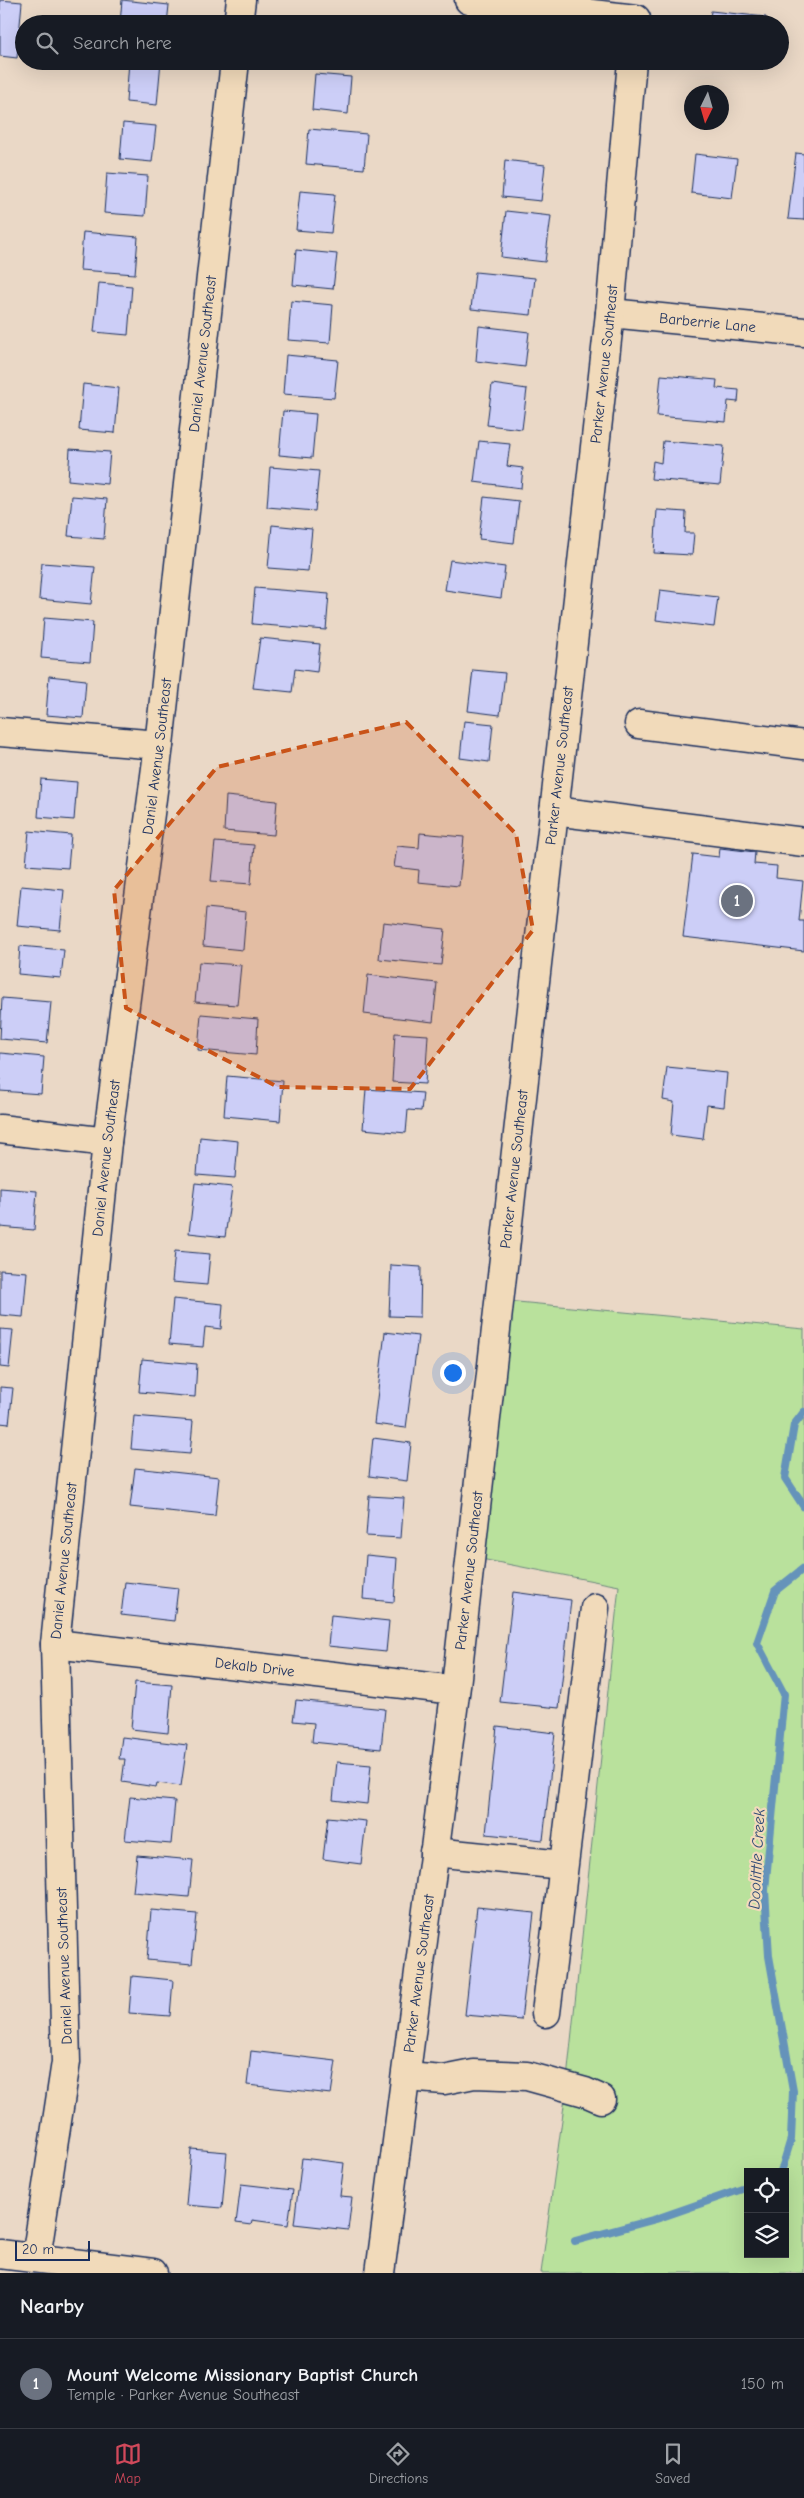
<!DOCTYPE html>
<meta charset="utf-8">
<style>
:root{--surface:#171b24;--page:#20242c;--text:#f1f3f6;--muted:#9ea1a6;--line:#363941;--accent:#d1495b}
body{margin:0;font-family:"Comic Neue",sans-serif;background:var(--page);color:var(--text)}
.controls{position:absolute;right:15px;bottom:15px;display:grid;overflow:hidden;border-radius:0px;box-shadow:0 5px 20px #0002}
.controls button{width:45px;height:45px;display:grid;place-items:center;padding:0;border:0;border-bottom:1px solid var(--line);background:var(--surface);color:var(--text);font:25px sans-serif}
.compass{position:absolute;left:684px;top:85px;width:45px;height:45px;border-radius:50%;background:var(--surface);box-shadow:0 5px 20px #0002;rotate:185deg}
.scale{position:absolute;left:15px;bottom:12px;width:75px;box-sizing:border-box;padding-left:5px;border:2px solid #1b2f5e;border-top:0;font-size:14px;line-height:18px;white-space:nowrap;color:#1b2f5e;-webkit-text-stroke:4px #f1daba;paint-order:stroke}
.you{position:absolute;left:452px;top:1372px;width:18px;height:18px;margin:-12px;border:4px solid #fff;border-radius:50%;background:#1a73e8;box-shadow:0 0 0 8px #1a73e833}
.badge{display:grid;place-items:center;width:32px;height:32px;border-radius:50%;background:var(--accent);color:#fff;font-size:16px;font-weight:700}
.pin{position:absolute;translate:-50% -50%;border:2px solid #fff;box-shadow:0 1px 5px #0006}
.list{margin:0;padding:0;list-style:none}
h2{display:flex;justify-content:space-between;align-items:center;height:65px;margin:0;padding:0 20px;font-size:21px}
h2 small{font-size:16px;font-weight:400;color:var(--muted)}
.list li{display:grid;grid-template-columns:32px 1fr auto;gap:15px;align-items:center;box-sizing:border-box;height:90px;padding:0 20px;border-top:1px solid var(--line)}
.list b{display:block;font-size:19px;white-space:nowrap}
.list p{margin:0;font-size:16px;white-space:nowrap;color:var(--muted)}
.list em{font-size:16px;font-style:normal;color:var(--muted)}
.icon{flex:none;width:28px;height:28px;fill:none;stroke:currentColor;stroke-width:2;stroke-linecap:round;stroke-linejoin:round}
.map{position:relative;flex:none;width:804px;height:2273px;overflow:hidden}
.search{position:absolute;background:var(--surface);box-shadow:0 5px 20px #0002;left:15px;right:15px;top:15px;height:55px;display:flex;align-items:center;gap:12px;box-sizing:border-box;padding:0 18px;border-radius:28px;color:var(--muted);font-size:19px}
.sheet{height:155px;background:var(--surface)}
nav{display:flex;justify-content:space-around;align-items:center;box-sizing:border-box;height:70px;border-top:1px solid var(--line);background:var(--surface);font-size:14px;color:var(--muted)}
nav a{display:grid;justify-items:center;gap:2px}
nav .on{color:var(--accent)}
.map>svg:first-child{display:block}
.green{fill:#b9e19c;stroke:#6a887d;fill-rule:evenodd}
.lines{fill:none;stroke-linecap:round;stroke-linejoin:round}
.stream{stroke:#6593ba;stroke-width:8}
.building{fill:#cccef7;stroke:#1b2f5e}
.minor-casing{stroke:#1b2f5e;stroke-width:31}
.major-casing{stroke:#1b2f5e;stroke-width:31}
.minor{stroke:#f1daba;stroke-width:28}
.major{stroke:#f1daba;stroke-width:28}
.marked{fill:#c95318;fill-opacity:0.2;stroke:#c95318;stroke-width:4;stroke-dasharray:10 6;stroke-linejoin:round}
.labels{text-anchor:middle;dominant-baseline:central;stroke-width:4.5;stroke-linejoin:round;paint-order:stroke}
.street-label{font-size:15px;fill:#1b2f5e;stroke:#f1daba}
.water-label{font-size:16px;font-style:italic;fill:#2d4875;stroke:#f1daba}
</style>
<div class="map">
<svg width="804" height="2273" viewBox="0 0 804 2273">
<rect width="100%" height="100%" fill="#ead8c6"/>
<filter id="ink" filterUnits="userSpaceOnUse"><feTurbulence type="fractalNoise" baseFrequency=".02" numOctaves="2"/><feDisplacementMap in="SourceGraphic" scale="10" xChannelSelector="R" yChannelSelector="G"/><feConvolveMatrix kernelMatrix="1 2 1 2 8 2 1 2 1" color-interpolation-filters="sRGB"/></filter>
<g filter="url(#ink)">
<path class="green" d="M 507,1301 L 804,1329 L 804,2273 L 541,2273 L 565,2098 L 619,1586 L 471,1557 ZM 748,2172 L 785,2172 L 785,2254 L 748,2254 Z"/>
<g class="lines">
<g class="stream">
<path d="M 804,1412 L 794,1425 L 785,1478 L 804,1507"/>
<path d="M 781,2172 L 791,2139 L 793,2091 L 769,1956 L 765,1890 L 784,1694 L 757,1643 L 775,1591 L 804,1568"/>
<path d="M 575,2241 L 656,2219 L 748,2187"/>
</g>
</g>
<g class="building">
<path d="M 0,0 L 22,2 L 17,58 L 0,56 Z"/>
<path d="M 122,0 L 169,5 L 167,24 L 120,24 Z"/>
<path d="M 711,11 L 766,17 L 765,24 L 709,24 Z"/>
<path d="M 129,61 L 161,61 L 157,105 L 126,102 Z"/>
<path d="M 315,74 L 351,77 L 348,114 L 312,110 Z"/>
<path d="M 123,123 L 156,126 L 152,162 L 120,159 Z"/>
<path d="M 309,129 L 367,134 L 364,169 L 306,164 Z"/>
<path d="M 796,153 L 804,154 L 804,220 L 788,219 Z"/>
<path d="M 695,154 L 737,159 L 732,198 L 691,193 Z"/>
<path d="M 505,160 L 545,165 L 541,201 L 502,197 Z"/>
<path d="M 107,173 L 148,176 L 145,216 L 104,213 Z"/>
<path d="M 300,191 L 335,194 L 331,233 L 296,230 Z"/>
<path d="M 506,211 L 551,216 L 545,262 L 501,257 Z"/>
<path d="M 83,232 L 138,237 L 135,274 L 80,270 Z"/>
<path d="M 296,250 L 337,254 L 333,289 L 293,285 Z"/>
<path d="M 475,272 L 535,278 L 531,315 L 471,309 Z"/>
<path d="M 99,283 L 132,286 L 128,335 L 94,332 Z"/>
<path d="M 291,301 L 333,305 L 330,343 L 288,340 Z"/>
<path d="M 479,326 L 529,332 L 525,367 L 476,361 Z"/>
<path d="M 286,355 L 338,360 L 334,398 L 283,394 Z"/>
<path d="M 661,375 L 717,380 L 716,388 L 739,390 L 738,402 L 728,401 L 726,422 L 657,416 Z"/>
<path d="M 83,384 L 119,388 L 115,433 L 79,430 Z"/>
<path d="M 492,384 L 527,389 L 522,429 L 487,425 Z"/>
<path d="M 283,411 L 316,414 L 312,458 L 279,455 Z"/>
<path d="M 479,441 L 510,444 L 507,466 L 523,468 L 521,488 L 474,482 Z"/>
<path d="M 663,441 L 724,446 L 720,485 L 651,479 L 653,461 L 661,463 Z"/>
<path d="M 70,449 L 110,452 L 107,484 L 68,480 Z"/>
<path d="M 270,467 L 319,471 L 315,511 L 267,507 Z"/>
<path d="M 72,496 L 107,499 L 104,539 L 68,536 Z"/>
<path d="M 484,497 L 519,501 L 514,543 L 479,539 Z"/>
<path d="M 657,510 L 686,512 L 685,533 L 694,533 L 692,555 L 654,553 Z"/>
<path d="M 272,525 L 312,529 L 308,571 L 268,568 Z"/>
<path d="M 450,560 L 505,567 L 501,598 L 445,590 Z"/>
<path d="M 42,563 L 95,567 L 91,604 L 39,599 Z"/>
<path d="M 255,588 L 329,594 L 326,630 L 252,624 Z"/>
<path d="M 660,590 L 718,597 L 714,627 L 656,620 Z"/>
<path d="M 44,618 L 93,622 L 90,662 L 41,658 Z"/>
<path d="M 260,638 L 320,644 L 317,672 L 295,669 L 292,692 L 253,688 Z"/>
<path d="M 473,670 L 505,673 L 500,715 L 468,711 Z"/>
<path d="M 49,676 L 86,680 L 83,718 L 46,715 Z"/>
<path d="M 464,721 L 493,724 L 489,762 L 460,758 Z"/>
<path d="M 41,779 L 77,782 L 74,820 L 38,817 Z"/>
<path d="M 226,796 L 277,801 L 274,835 L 224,831 Z"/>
<path d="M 29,831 L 71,835 L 68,868 L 26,865 Z"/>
<path d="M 420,833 L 464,837 L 459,886 L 418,882 L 419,870 L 394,867 L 397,846 L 419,848 Z"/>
<path d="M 215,842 L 254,845 L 251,884 L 211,881 Z"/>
<path d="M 720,848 L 755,852 L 754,864 L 777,866 L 776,878 L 803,881 L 799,921 L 804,921 L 804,951 L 683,937 L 693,854 L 719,857 Z"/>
<path d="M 21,886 L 64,890 L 60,930 L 17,926 Z"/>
<path d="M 206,908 L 246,912 L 243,950 L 203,946 Z"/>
<path d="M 383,922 L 445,929 L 441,965 L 379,959 Z"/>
<path d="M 20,946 L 64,950 L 61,978 L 18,974 Z"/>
<path d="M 199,962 L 241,965 L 237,1005 L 195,1002 Z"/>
<path d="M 368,975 L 437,983 L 433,1022 L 364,1014 Z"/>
<path d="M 2,998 L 51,1002 L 47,1043 L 0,1039 Z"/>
<path d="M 201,1014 L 258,1019 L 256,1055 L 198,1050 Z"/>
<path d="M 395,1033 L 428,1035 L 425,1084 L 392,1082 Z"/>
<path d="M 0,1053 L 44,1057 L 41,1094 L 0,1091 Z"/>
<path d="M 667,1067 L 727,1073 L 724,1107 L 707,1105 L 703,1139 L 671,1135 L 674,1102 L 663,1100 Z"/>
<path d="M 227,1076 L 283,1081 L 280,1121 L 224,1116 Z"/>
<path d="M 366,1089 L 423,1093 L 421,1111 L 408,1110 L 406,1133 L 363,1129 Z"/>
<path d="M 200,1137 L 238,1141 L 235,1178 L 197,1175 Z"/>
<path d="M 195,1183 L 232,1187 L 225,1237 L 189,1233 Z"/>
<path d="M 0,1188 L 37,1191 L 34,1230 L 0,1227 Z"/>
<path d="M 175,1251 L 210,1254 L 207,1285 L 172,1282 Z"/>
<path d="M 391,1265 L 421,1267 L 420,1317 L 389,1316 Z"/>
<path d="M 0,1270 L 27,1272 L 23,1317 L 0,1315 Z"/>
<path d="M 173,1299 L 223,1304 L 221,1329 L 205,1327 L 203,1347 L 169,1344 Z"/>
<path d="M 0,1329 L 13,1330 L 9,1368 L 0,1367 Z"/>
<path d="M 385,1332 L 418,1336 L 406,1428 L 374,1424 Z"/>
<path d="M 142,1359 L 197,1364 L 195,1397 L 139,1392 Z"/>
<path d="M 0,1387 L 13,1388 L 9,1424 L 0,1423 Z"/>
<path d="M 134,1416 L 193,1421 L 190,1454 L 131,1449 Z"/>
<path d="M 373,1438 L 411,1443 L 407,1481 L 369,1476 Z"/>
<path d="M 135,1468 L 219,1477 L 215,1516 L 130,1507 Z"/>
<path d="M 369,1496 L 404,1498 L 401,1538 L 366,1536 Z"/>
<path d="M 366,1555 L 397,1558 L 394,1602 L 363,1599 Z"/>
<path d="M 125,1582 L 178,1588 L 174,1621 L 121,1615 Z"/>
<path d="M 513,1592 L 571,1600 L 559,1708 L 500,1702 Z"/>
<path d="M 331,1615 L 389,1621 L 386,1652 L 328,1646 Z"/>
<path d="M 135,1682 L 172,1685 L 168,1733 L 131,1729 Z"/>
<path d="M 296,1700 L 385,1709 L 381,1749 L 312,1742 L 314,1723 L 293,1721 Z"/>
<path d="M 497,1726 L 555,1733 L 543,1840 L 486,1834 Z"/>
<path d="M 122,1737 L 187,1745 L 181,1786 L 157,1783 L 156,1787 L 122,1782 L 125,1759 L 119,1759 Z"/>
<path d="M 337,1762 L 371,1765 L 367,1804 L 333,1800 Z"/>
<path d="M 130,1797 L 175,1801 L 171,1844 L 125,1840 Z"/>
<path d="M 328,1817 L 366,1821 L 361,1864 L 323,1859 Z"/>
<path d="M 137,1855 L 193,1860 L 189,1897 L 133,1892 Z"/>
<path d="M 477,1907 L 534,1913 L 521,2020 L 465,2015 Z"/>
<path d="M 151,1910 L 197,1914 L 192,1964 L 147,1960 Z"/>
<path d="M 132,1976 L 173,1980 L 170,2016 L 129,2013 Z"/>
<path d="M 251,2051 L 336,2061 L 331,2094 L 247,2085 Z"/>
<path d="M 191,2149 L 227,2152 L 222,2208 L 186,2205 Z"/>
<path d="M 302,2158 L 344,2163 L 340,2196 L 352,2197 L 348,2230 L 294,2224 Z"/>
<path d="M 241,2184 L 293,2190 L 288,2225 L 252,2220 L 251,2225 L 236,2223 Z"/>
</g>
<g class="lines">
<g class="minor-casing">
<g id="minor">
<path d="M 469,0 L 636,19"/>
<path d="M 238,24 L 241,0"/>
<path id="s1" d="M 610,313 L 804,332"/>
<path d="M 639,724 L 804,745"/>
<path d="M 0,732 L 159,745"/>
<path d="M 554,811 L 804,842"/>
<path d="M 0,1129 L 107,1142"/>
<path id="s2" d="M 55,1644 L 455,1690"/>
<path d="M 434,1852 L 563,1865"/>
<path d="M 546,2013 L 595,1608"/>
<path d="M 406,2077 L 444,2080 L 474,2074 L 527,2076 L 585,2092 L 601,2099"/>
<path id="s3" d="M 36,2258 L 66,2062 L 55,1644 L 107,1142 L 159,745 L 235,61"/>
<path id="s4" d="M 380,2273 L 456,1686 L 610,313 L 632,61"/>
</g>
</g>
<g class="major-casing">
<path id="major" d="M 0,2254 L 153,2273"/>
</g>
<use href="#minor" class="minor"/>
<use href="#major" class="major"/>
</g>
</g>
<path class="marked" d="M 406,722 L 516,834 L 533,930 L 410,1089 L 278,1087 L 126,1008 L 114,890 L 217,767 Z"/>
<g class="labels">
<g class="street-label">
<text stroke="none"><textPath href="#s1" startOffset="98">Barberrie Lane</textPath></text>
<text stroke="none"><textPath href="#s3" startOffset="1915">Daniel Avenue Southeast</textPath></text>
<text stroke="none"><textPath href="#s4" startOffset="1922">Parker Avenue Southeast</textPath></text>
<text stroke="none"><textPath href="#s3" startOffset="1510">Daniel Avenue Southeast</textPath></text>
<text stroke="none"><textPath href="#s4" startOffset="1518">Parker Avenue Southeast</textPath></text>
<text stroke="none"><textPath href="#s3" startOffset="1105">Daniel Avenue Southeast</textPath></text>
<text stroke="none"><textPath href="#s4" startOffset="1112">Parker Avenue Southeast</textPath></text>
<text stroke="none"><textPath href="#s3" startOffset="700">Daniel Avenue Southeast</textPath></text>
<text stroke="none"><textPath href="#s4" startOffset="708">Parker Avenue Southeast</textPath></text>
<text stroke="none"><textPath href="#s2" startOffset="201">Dekalb Drive</textPath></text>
<text transform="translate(64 1966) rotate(-92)">Daniel Avenue Southeast</text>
<text stroke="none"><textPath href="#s4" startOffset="302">Parker Avenue Southeast</textPath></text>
</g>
<g class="water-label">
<text transform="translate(757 1859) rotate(-87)">Doolittle Creek</text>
</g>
</g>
</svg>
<div class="controls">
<button><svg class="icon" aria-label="locate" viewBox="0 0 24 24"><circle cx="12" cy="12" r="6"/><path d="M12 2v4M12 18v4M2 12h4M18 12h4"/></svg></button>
<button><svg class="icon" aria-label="layers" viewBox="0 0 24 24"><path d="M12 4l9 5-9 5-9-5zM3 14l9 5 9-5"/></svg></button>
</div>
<svg class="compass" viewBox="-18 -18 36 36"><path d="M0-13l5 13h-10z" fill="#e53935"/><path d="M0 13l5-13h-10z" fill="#9ea1a6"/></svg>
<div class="scale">20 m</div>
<div class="you"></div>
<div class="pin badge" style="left:737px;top:901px;background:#6b7280">1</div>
<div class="search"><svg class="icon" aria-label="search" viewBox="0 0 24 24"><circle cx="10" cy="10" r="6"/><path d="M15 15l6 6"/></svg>Search here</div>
</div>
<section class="sheet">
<h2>Nearby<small></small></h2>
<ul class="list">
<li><span class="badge" style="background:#6b7280">1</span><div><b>Mount Welcome Missionary Baptist Church</b><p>Temple · Parker Avenue Southeast</p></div><em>150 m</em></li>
</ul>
</section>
<nav>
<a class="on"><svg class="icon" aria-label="map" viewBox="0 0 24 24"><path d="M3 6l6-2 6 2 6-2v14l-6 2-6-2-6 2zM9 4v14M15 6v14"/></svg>Map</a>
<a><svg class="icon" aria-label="directions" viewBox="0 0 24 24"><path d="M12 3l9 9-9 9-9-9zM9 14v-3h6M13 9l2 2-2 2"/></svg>Directions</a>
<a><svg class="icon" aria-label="saved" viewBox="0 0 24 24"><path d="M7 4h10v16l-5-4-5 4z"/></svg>Saved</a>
</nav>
